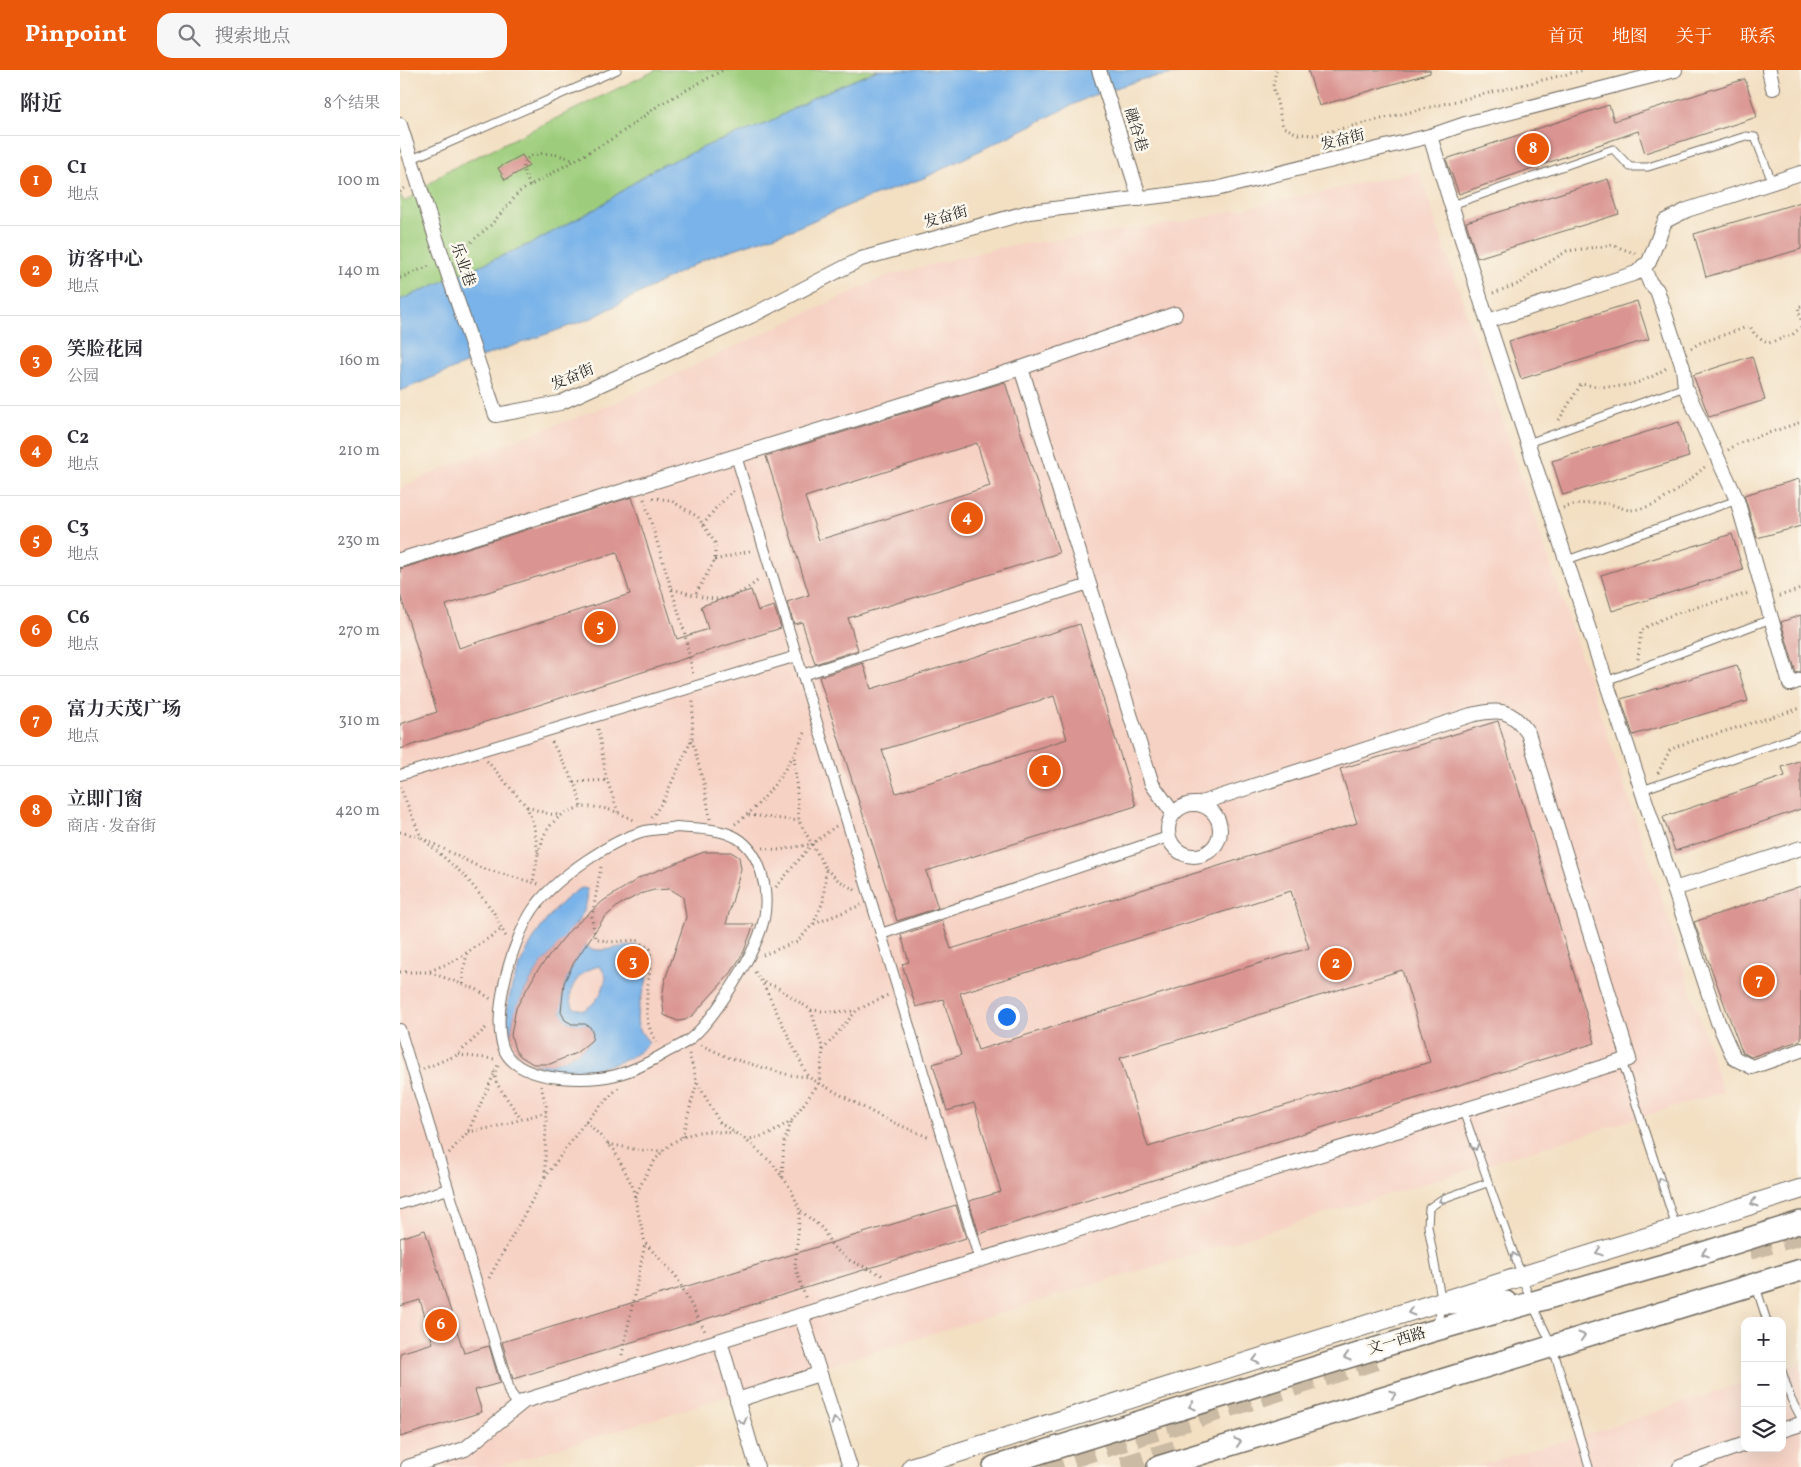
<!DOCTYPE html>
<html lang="zh">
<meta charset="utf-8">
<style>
:root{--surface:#fff;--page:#f7f7f7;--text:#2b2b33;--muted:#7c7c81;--line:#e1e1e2;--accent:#ea580c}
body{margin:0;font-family:Vollkorn,"Noto Serif SC",serif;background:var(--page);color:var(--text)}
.controls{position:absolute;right:15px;bottom:15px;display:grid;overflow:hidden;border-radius:10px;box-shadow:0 5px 20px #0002}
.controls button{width:45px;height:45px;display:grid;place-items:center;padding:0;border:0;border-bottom:1px solid var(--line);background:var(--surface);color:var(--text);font:25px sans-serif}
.you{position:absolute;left:606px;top:946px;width:18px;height:18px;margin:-12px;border:4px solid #fff;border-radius:50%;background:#1a73e8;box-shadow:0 0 0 8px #1a73e833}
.badge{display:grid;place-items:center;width:32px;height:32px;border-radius:50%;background:var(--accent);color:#fff;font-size:16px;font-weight:700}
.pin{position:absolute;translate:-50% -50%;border:2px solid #fff;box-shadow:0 1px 5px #0006}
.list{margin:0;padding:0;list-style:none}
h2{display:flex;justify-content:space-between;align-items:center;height:65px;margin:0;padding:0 20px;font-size:21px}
h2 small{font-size:16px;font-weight:400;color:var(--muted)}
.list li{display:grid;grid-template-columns:32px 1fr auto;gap:15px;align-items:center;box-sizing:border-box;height:90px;padding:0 20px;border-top:1px solid var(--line)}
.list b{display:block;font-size:19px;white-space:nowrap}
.list p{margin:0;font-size:16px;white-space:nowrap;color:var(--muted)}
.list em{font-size:16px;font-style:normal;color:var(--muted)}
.icon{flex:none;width:28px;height:28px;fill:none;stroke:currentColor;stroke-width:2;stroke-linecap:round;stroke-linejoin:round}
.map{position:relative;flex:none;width:1401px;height:1397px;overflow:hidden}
header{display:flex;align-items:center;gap:30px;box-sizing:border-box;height:70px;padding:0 25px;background:var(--accent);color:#fff}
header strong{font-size:24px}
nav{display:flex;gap:28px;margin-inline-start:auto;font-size:18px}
.search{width:350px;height:45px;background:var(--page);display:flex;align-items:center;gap:12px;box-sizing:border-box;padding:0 18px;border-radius:15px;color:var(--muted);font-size:19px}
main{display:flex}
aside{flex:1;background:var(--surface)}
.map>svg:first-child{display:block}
.built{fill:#f6d2c4}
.green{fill:#9dcd7c;stroke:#647c54}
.water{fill:#79b3e9;stroke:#526f8a;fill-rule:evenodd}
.building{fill:#da9491;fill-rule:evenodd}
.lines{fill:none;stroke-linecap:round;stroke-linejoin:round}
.trunk-tunnel{stroke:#cbbba4;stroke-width:22;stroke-dasharray:22 11;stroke-linecap:butt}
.service-casing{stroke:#716a60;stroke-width:9}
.pedestrian-casing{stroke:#716a60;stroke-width:12}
.minor-casing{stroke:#716a60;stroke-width:16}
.secondary-casing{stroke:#716a60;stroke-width:21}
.primary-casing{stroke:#716a60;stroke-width:24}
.path{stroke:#716a60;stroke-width:3;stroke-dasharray:1 4;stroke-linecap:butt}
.service{stroke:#fff;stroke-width:7}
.pedestrian{stroke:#fff;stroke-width:10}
.minor{stroke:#fff;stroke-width:14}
.secondary{stroke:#fff;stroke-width:19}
.primary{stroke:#fff;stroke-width:21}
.minor-bridge-casing{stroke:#716a60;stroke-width:16;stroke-linecap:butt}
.minor-bridge{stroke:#fff;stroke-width:14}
.oneway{stroke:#a0a0a0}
.labels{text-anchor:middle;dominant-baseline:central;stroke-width:5;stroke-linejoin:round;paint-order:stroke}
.street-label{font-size:15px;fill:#2b2b2b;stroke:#fbf7ec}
</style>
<header>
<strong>Pinpoint</strong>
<div class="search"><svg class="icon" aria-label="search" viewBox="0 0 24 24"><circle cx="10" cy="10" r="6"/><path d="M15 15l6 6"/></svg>搜索地点</div>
<nav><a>首页</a><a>地图</a><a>关于</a><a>联系</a></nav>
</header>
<main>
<aside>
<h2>附近<small>8个结果</small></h2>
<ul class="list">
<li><span class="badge">1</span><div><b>C1</b><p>地点</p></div><em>100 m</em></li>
<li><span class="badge">2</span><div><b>访客中心</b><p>地点</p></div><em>140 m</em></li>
<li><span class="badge">3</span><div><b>笑脸花园</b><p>公园</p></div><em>160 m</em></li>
<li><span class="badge">4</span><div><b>C2</b><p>地点</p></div><em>210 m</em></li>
<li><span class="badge">5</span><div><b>C3</b><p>地点</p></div><em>230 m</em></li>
<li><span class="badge">6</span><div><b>C6</b><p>地点</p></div><em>270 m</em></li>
<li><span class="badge">7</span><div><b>富力天茂广场</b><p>地点</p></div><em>310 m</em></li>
<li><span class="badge">8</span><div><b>立即门窗</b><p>商店 · 发奋街</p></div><em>420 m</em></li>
</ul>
</aside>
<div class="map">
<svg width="1401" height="1397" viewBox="0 0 1401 1397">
<rect width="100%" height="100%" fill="#fbf7ec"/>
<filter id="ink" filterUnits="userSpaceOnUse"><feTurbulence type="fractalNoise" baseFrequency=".02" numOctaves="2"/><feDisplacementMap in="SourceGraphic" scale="10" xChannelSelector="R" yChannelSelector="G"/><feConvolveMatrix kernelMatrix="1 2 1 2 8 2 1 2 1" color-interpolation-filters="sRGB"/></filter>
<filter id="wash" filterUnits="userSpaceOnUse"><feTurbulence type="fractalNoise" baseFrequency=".0096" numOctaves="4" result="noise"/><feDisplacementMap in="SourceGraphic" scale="20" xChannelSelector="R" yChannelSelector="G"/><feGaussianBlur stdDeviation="1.12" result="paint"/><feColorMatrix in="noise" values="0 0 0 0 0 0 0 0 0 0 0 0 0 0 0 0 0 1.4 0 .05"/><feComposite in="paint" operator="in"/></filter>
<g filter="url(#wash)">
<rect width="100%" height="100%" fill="#f3dfc2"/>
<g class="built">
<path d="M 1019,101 L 1259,820 L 1323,1022 L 97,1397 L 0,1397 L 0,418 L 63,390 L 214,333 L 486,206 L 598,178 L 782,152 Z"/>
<path d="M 1401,1293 L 1401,1397 L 1074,1397 L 1205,1359 L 1345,1312 L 1345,1378 L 1382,1378 L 1382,1299 Z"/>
</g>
<path class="green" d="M 256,0 L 478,0 L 414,27 L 368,53 L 311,74 L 254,99 L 197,138 L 132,173 L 0,230 L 0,125 L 5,132 L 45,102 Z"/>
<g class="water">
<path d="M 478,0 L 801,0 L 743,9 L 691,26 L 524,108 L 454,133 L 391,160 L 307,188 L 192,248 L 87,285 L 0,321 L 0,230 L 132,173 L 197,138 L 254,99 L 311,74 L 368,53 L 414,27 Z"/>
<path d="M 182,818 L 187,819 C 192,850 152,877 136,902 C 124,921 112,942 111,965 C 92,927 146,833 182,818 Z"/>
<path d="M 186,873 L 187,877 C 207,888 234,865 245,882 C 258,905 232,933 238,956 C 240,961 245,968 249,972 C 231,999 161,1008 133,994 C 156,998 176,985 192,970 C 195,945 173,961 164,948 C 151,930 176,889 186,873 ZM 200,896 L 206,906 C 204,921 197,933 184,940 L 174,938 C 163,920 181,899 200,896 Z"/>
</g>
<g id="blocks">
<g class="building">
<path d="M 908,0 L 1030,0 L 1030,3 L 919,36 Z"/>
<path d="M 1345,9 L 1357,47 L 1245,83 L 1238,61 L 1059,124 L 1046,89 L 1209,35 L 1214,51 Z"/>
<path d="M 122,85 L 129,96 L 105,110 L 98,98 Z"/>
<path d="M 1208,109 L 1219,144 L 1077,188 L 1066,152 Z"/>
<path d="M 1401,132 L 1401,179 L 1306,207 L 1294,164 Z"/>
<path d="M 1237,231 L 1249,269 L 1121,309 L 1109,271 Z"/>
<path d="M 1352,286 L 1365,330 L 1309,347 L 1293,305 Z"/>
<path d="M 605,312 L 659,483 L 448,548 L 458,580 L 415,594 L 402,552 L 394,554 L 387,532 L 409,525 L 366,386 ZM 577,373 L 590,416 L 419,470 L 405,427 Z"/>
<path d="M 1279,352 L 1289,387 L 1163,425 L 1152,391 Z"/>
<path d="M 1399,409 L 1401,417 L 1401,456 L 1357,468 L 1344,425 Z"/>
<path d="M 232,427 L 277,569 L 308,559 L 301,536 L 351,520 L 358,541 L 374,536 L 381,558 L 0,679 L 0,654 L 37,642 L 0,524 L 0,499 ZM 217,482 L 230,524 L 59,578 L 46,535 Z"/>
<path d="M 1332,464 L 1343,500 L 1212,541 L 1201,505 Z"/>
<path d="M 1401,545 L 1401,601 L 1396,603 L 1381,552 Z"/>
<path d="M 680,554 L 736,736 L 526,801 L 538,838 L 497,851 L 419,607 L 463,593 L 471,619 ZM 654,626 L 667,669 L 496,723 L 482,680 Z"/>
<path d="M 1337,595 L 1348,631 L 1233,665 L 1221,629 Z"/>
<path d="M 1098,651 L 1195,973 L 579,1164 L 569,1131 L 601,1122 L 574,1033 L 547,1041 L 533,994 L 561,985 L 543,929 L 516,937 L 502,894 L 509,892 L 501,865 L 542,851 L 551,879 L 957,753 L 940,699 ZM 891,821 L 909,878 L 578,980 L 560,923 ZM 1002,900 L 1030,992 L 748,1077 L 720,988 Z"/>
<path d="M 1401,690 L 1401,739 L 1275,781 L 1263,747 L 1385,706 L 1382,697 Z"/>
<path d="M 304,782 L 331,782 L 339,787 L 341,799 L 326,854 L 354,854 L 344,881 L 331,903 L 293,945 L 285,950 L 278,951 L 264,945 L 262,927 L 265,910 L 286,847 L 283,827 L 270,819 L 254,820 L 240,824 L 219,835 L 204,848 L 173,894 L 164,913 L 161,942 L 165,950 L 172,954 L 185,954 L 190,957 L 193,963 L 192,970 L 176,983 L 150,994 L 133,994 L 120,986 L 115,980 L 111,965 L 116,938 L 137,901 L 170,860 L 203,831 L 241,807 Z"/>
<path d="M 1401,816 L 1401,970 L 1351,987 L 1342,982 L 1294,852 Z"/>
<path d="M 556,1135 L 566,1168 L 113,1309 L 102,1272 Z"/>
<path d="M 25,1160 L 64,1283 L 89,1276 L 100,1313 L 75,1320 L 82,1342 L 0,1367 L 0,1283 L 33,1273 L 20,1230 L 0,1236 L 0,1168 Z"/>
</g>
</g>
</g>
<g filter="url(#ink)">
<use href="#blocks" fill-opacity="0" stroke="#716a60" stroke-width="1"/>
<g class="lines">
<g class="trunk-tunnel">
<path d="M 1349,1179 L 1401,1164"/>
<path d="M 641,1397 L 985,1286"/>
<path d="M 723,1397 L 782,1379"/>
</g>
<g class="service-casing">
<g id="service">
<path d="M 12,89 L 217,0"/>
<path d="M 1052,135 L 1213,79 L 1230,97 L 1248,97 L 1346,66 L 1355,67 L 1372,112"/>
<path d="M 1128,373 L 1285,317"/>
<path d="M 1167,490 L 1337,430"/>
<path d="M 1206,611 L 1371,549"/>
<path d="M 1242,720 L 1401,665"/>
<path d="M 1222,991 L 1276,1157"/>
<path d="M 1063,1041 L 1131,1232 L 1152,1275 L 1189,1397"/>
<path d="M 1356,1217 L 1367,1251"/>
<path d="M 1033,1256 L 1039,1247 L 1042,1233 L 1028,1156 L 1029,1138 L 1042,1129 L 1087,1113"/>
<path d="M 1382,1301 L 1391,1329 L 1401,1348"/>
</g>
</g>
<g class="pedestrian-casing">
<g id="pedestrian">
<path d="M 336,386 L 580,1190"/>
<path d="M 402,605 L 689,514"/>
<path d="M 0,705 L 397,586"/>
<path d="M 277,757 C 297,759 320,758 337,768 C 362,783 369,822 364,849 C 357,881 315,949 289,970 C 282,975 274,978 267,982 C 229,1005 204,1012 159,1008 C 140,1006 115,1000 105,982 C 88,948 114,862 137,834 C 158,807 211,770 245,761 C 255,759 267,759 277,757 Z"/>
<path d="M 481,864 L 768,767"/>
<path d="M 0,959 L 110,1323 L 119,1335"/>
<path d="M 0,1134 L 48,1119"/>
</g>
</g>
<g class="minor-casing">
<g id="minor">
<path d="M 699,0 L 740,129"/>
<path d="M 1275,0 L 1065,54 L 1030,66 L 1083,237 L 1318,952 L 1334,988 L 1352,997 L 1401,980"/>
<path d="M 1369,0 L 1373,18"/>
<path d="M 0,55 L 35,165"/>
<path d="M 1243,196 L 1250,213 L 1257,220 L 1283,298 L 1285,317 L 1337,430 L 1390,614 L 1401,610"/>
<path d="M 1088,251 L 1236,203 L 1249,192 L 1265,151 L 1287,140 L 1401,103"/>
<path d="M 621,298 L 752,714 L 773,743"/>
<path d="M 88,322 L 96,345 L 160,333 L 351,246 L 461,189 L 629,142 L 816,119 L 1030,66"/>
<path d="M 0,490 L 621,298 L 775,244"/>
<circle cx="794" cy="760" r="26"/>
<path d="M 1274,819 L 1401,778"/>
<path d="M 401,1245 L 450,1397"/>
<path d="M 320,1271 L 357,1397"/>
<path d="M 337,1330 L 419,1304"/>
<path d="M 1382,1360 L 1401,1354"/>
<path d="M 8,1397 L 65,1379 L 124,1331 L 1229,989 L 1128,663 C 1111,638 1099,639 1071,645 L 798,734"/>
<path d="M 1280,1397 L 1345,1374"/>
</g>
</g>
<g class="secondary-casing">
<path id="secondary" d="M 512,1397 L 1401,1119"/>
</g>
<g class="primary-casing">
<g id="primary">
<path d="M 1042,1233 L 1106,1232"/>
<path d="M 594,1397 L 1029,1262 L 1284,1189 L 1401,1152"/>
<path d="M 758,1397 L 1401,1200"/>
</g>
</g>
<g class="path">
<path d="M 876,0 L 873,16 L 883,57 L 898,64 L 915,65 L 1184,0"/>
<path d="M 130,116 L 123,99 L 125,90 C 141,78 158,85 175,90"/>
<path d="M 0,122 L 6,117"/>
<path d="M 56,185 L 91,155 L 119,122 L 217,66 L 259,35 L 323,0"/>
<path d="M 0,208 L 32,195"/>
<path d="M 1093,223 L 1121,213 L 1132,203 L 1167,181 L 1212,175 L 1237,184"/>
<path d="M 1401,236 L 1398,237 L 1401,250"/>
<path d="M 1291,278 L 1300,273 L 1350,256 L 1355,265 L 1369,273 L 1392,265 L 1401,257"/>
<path d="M 1159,350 L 1181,314 C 1216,320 1240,317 1269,296"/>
<path d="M 1328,380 L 1339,373 L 1401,352"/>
<path d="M 253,428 L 270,430 L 298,447 L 315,473 L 315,490 L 295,525"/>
<path d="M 244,429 L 284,560 L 293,605"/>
<path d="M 1163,438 C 1179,433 1193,432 1209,434 C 1216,435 1224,440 1231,440 C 1261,438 1286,413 1307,395"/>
<path d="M 303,455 L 315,439 L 334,420"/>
<path d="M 315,490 L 353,480"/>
<path d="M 272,519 C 314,530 324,538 360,509"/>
<path d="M 1379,526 L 1401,519"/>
<path d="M 1238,589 L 1241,561 C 1268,541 1316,533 1349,523"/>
<path d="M 198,659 L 206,707 L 218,742"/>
<path d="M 292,670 L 304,714 L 310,749"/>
<path d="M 152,672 L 177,718 L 181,737"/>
<path d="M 87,691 L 127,737 L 134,756 L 138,784 L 133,812"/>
<path d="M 1258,703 L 1270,680 L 1280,675 L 1401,638"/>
<path d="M 174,712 L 207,710"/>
<path d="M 0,717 L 21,767 L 65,806 L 93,841 L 106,867"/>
<path d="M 127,737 L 149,744 L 161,745"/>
<path d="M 349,745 L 399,751"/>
<path d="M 252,748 L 264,729 L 292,669 L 293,629"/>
<path d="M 335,754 C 367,732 389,696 406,661"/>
<path d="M 0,762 L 20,767"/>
<path d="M 26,770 L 81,798 L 138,814"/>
<path d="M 363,778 L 379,780 L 412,774"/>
<path d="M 138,783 C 141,777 142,768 146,762 C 167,728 205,733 235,751"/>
<path d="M 201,797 L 192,847 L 195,868 L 209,872 L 237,870 L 250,879 C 253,910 236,946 258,973"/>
<path d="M 426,799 L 438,810 L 455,820"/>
<path d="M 376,817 L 412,774 L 436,756"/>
<path d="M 414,854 L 461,835"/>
<path d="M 363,885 L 398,871 L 413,854 L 423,832 L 426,799 L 399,751 L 394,684"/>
<path d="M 30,901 L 56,890 L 102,859"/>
<path d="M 0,902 L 29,902 L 76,919 L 91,929"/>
<path d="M 355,902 L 362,912 L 408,1007"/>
<path d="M 63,914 L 63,902 L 67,884"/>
<path d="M 411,940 L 432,942 L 455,941"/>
<path d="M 301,975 L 330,988 L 389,1005 L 408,1007 L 483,1048 L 530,1068"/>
<path d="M 423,980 L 457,940 L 488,925"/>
<path d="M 289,984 L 297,1012 L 320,1053 L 346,1070 L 373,1094 L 391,1119 L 400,1141 L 395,1196 L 406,1230"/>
<path d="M 58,985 L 94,989"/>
<path d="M 23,999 L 57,985 L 88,956"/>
<path d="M 94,1002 L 97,1014 L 121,1049"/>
<path d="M 141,1016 L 146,1036 L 145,1107"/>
<path d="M 186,1051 L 214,1080 L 232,1115 L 245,1173 L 276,1206 L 305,1261"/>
<path d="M 68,1062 L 95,1057 L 146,1042"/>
<path d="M 282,1067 L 297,1012"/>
<path d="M 346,1070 L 370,1064 L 392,1050 L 419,1013 L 423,980 L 411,940 L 377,917 L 362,912"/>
<path d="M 208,1074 L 239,1080 L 263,1081"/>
<path d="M 49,1083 L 68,1062 L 99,993"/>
<path d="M 382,1107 L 384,1072 L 392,1050"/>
<path d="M 235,1127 C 250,1095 262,1070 299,1062 C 310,1060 323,1063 334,1063"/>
<path d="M 401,1141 L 423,1159 L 432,1176 L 449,1190 L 482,1205"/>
<path d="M 89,1208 L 145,1107 L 186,1051 L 218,1018"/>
<path d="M 222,1285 L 245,1174"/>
</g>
<use href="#service" class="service"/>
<use href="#pedestrian" class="pedestrian"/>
<use href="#minor" class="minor"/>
<use href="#secondary" class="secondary"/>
<use href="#primary" class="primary"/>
<g class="minor-bridge-casing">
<path id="minor-bridge" d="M 35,165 L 88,322"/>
</g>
<use href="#minor-bridge" class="minor-bridge"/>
</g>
<defs><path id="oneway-chevron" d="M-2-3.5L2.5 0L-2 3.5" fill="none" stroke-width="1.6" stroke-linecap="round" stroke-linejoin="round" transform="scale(1.25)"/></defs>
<g class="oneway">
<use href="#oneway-chevron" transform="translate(1075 1077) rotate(71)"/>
<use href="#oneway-chevron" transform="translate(1261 1111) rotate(-108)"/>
<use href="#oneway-chevron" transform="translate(1042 1130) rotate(152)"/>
<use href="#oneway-chevron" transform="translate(1354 1133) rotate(163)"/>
<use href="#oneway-chevron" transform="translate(1199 1182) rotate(162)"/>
<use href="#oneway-chevron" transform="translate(1305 1183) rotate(162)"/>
<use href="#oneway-chevron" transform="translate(1114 1186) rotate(-110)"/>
<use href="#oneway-chevron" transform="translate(1011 1242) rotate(163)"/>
<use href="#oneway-chevron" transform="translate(1182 1266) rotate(-17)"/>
<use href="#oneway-chevron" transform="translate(947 1287) rotate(163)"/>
<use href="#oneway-chevron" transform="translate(856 1290) rotate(163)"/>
<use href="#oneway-chevron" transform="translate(993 1324) rotate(-17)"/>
<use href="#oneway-chevron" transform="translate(792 1336) rotate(163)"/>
<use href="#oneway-chevron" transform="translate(343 1351) rotate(73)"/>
<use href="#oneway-chevron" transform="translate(435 1351) rotate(-109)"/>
<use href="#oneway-chevron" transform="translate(838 1372) rotate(-17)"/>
</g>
</g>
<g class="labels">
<g class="street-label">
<text transform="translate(735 60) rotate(73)">融谷巷</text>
<text transform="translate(943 71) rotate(-14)">发奋街</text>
<text transform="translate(546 148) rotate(-16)">发奋街</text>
<text transform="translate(62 195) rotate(71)">乐业巷</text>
<text transform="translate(173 308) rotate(-23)">发奋街</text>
<text transform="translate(997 1272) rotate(-17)">文一西路</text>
</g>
</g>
</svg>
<div class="controls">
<button>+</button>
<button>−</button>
<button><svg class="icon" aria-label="layers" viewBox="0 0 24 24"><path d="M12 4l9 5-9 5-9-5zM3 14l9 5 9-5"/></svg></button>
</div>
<div class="you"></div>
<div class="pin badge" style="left:645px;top:701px">1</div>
<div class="pin badge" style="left:936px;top:894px">2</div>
<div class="pin badge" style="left:233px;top:892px">3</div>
<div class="pin badge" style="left:567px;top:448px">4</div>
<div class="pin badge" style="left:200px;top:557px">5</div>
<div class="pin badge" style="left:41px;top:1255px">6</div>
<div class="pin badge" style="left:1359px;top:911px">7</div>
<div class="pin badge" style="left:1133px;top:79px">8</div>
</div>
</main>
